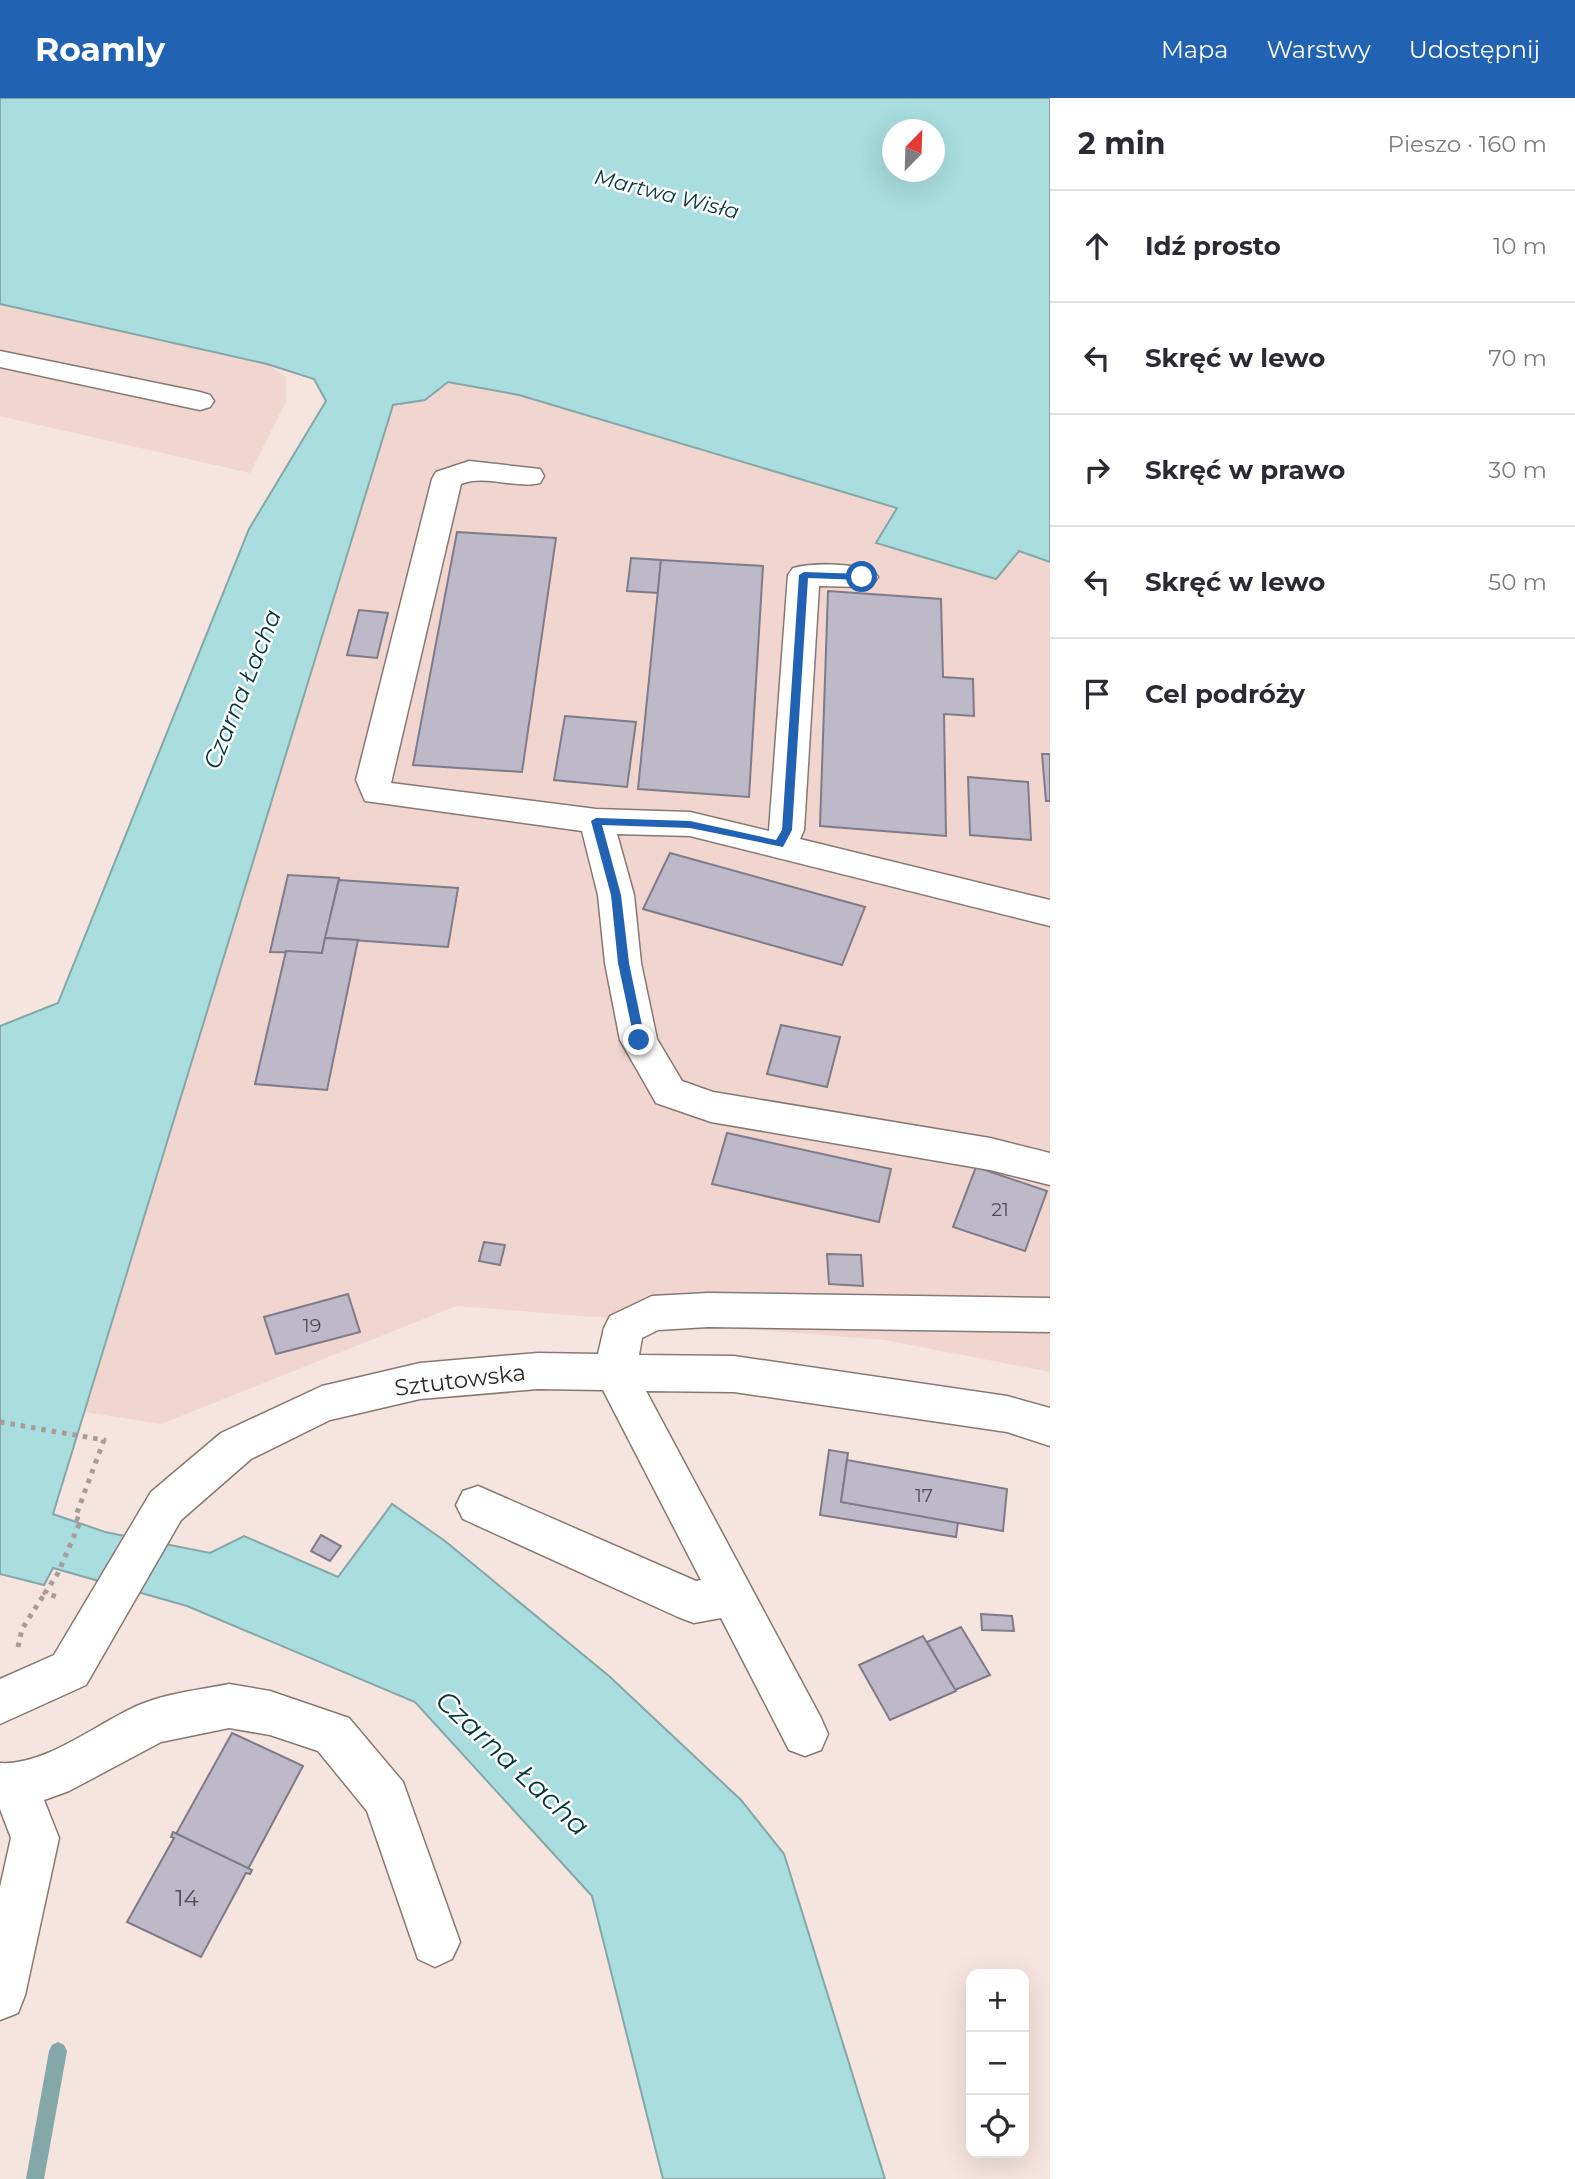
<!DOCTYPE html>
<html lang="pl">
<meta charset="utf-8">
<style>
:root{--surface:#fff;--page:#f2f2f3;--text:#2b2b33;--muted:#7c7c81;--line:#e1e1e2;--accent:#2162b3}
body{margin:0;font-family:Montserrat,sans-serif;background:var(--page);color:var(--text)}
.controls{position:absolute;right:21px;bottom:21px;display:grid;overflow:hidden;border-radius:14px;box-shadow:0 7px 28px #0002}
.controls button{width:63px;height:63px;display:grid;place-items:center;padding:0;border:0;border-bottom:2px solid var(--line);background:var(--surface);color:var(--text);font:35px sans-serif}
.compass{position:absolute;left:882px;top:21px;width:63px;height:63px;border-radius:50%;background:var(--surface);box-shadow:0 7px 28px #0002;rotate:23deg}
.stop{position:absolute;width:21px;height:21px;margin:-16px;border:5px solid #2162b3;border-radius:50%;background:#fff}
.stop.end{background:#2162b3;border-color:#fff;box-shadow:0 2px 7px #0008}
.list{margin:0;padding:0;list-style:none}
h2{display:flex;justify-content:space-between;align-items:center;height:91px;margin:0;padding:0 28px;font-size:30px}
h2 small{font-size:23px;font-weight:400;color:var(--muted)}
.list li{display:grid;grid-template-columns:46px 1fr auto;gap:21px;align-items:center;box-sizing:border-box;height:112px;padding:0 28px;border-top:2px solid var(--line)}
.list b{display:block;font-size:26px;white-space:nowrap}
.list em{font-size:23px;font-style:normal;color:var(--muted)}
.icon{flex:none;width:38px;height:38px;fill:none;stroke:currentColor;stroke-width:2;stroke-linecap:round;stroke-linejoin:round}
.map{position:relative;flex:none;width:1050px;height:2081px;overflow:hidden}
header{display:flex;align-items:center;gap:42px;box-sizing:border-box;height:98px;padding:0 35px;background:var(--accent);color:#fff}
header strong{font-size:33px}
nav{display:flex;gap:38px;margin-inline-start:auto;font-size:24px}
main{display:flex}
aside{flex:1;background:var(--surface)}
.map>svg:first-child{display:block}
.built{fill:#f0d6ce}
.water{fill:#a9dddf;stroke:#84a7a8;stroke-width:2;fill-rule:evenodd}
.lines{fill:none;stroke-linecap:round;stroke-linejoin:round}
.stream{fill:#84a7a8;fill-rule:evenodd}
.building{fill:#bdb9c8;stroke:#7f7b89;stroke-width:2}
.minor-casing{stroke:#877872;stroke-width:3}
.path{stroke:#a99b96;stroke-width:5;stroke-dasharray:4.5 6;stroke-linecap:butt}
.minor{fill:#fff;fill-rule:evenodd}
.route{fill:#2162b3}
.labels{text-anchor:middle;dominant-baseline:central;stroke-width:5;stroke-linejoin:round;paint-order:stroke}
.number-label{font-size:19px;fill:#524c4e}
.far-water-label{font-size:21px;font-style:italic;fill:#043739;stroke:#fff}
.street-label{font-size:23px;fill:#2f2826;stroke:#fff}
.near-number-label{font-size:23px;fill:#524c4e}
.water-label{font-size:24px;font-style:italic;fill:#043739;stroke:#fff}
.near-water-label{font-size:28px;font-style:italic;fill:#043739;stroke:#fff}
</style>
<header>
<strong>Roamly</strong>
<nav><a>Mapa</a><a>Warstwy</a><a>Udostępnij</a></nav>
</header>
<main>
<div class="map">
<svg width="1050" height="2081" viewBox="0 0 1050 2081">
<rect width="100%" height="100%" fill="#f6e4de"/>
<g class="built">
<path d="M 0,206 L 267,266 L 286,279 L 286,303 L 250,375 L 0,318 Z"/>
<path d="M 448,284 L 519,297 L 897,410 L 877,445 L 995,481 L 1019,453 L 1050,464 L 1050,1274 L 885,1242 L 456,1208 L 161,1326 L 85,1314 L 393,307 L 425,302 Z"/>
</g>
<path class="water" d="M 0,0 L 1050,0 L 1050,464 L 1019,453 L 996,481 L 876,445 L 897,410 L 519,297 L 448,284 L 425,302 L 393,307 L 53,1416 L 105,1434 L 210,1455 L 244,1438 L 338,1479 L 392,1406 L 445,1443 L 609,1578 L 741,1702 L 784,1756 L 885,2081 L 663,2081 L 592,1798 L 415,1604 L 187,1508 L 53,1470 L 44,1487 L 0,1476 L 0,928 L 58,905 L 249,431 L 326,303 L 314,281 L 267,266 L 0,206 ZM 892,32 L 934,32 L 934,74 L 892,74 Z"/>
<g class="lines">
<path class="stream" d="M 58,1944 L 64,1947 L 67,1953 L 44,2081 L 26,2081 L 49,1953 L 52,1947 Z"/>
</g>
<g class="building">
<path d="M 457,434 L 556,440 L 522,674 L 413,667 Z"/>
<path d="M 631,460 L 661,462 L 658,495 L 627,493 Z"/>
<path d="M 661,462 L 763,468 L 749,699 L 638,691 Z"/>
<path d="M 828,493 L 941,501 L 943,579 L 973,581 L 974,618 L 944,616 L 946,738 L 820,728 Z"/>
<path d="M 359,512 L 388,515 L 377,560 L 347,557 Z"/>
<path d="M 565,618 L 636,624 L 627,689 L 554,682 Z"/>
<path d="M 1042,656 L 1050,656 L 1050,703 L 1046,703 Z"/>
<path d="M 968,679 L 1028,684 L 1031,742 L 970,737 Z"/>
<path d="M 670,755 L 865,809 L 842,867 L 643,811 Z"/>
<path d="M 288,777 L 339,780 L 322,855 L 270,854 Z"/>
<path d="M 339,782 L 458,790 L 448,849 L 325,840 Z"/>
<path d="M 325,840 L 358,842 L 327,992 L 255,986 L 286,853 L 322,855 Z"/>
<path d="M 781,927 L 840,939 L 827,989 L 767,976 Z"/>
<path d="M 727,1035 L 891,1071 L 879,1124 L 712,1086 Z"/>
<path d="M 976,1069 L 1047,1093 L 1025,1153 L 953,1129 Z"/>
<path d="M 484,1144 L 505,1147 L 500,1167 L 479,1163 Z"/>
<path d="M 827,1156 L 861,1157 L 863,1188 L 829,1186 Z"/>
<path d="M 348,1196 L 360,1234 L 276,1256 L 264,1219 Z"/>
<path d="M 829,1352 L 848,1355 L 841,1404 L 958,1424 L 956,1439 L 820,1417 Z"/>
<path d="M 847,1362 L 1007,1391 L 1003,1433 L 841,1404 Z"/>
<path d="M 321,1437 L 341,1448 L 330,1463 L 311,1453 Z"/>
<path d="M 981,1516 L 1012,1518 L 1014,1533 L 982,1532 Z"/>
<path d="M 961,1529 L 990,1577 L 955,1592 L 927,1544 Z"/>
<path d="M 923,1538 L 956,1593 L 890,1622 L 859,1567 Z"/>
<path d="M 232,1635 L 303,1668 L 248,1771 L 176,1736 Z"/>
<path d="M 173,1734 L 252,1772 L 250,1776 L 246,1775 L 201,1859 L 127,1824 L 174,1740 L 171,1739 Z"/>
</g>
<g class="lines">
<g class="minor-casing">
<g id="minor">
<path d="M 0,253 L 200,294 L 210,297 L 214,303 L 210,309 L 200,312 L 0,269 Z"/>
<path d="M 469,363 L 540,371 L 544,378 L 540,385 C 513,391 486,376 461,386 L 391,685 L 596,711 L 690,714 L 769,733 L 788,477 L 793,470 C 816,464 850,466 873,472 L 878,479 L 873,486 L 862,489 L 819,488 L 804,732 L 800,741 L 1050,802 L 1050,828 L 690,738 L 617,736 L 634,797 L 641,865 L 657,941 L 682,983 L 713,994 L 990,1040 L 1050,1055 L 1050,1087 L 990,1072 L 711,1024 L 656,1005 L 620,942 L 605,865 L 598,797 L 582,733 L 365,703 L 356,682 L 432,381 L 436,374 Z"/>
<path d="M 708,1195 L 1050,1200 L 1050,1234 L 708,1229 L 658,1232 L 642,1240 L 639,1257 L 734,1258 L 1007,1298 L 1050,1310 L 1050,1348 L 1007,1334 L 734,1294 L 646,1293 L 821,1620 L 828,1636 L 821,1652 L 805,1658 L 789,1652 L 721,1520 L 694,1525 L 678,1519 L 463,1421 L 456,1407 L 463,1393 L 478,1388 L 696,1483 L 701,1482 L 603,1292 L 538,1291 L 420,1301 L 330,1322 L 251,1361 L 181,1422 L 86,1587 L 0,1626 L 0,1581 L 54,1557 L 151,1394 L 221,1335 L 322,1288 L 420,1265 L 538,1255 L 598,1256 L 604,1230 L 610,1218 L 652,1198 Z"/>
<path d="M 229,1586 L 270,1593 L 349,1620 L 403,1684 L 460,1844 L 452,1861 L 435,1869 L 418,1861 L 367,1713 L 318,1653 L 270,1637 L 229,1630 L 161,1644 L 69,1693 L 44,1702 L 59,1740 L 25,1897 L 18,1915 L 0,1922 L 0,1789 L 11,1740 L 0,1711 L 0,1665 C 46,1668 97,1625 139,1607 C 167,1595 199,1592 229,1586 Z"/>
</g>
</g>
<g class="path">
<path d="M 0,1324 L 104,1342 L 75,1420 L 81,1422 L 58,1475 L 45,1495 L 61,1500"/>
<path d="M 18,1549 L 22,1531 L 45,1495"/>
</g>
<use href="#minor" class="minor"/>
</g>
<path class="route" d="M 804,474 L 862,476 L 867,479 L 862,482 L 808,480 L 792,732 L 783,749 L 690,730 L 602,727 L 621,797 L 629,865 L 645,942 L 643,945 L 635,945 L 618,865 L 611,797 L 591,723 L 596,720 L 690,723 L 776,742 L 782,732 L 799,477 Z"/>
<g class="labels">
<g class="number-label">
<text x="1000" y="1111">21</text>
<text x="312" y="1227">19</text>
<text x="924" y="1397">17</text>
</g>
<g class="far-water-label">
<text transform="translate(667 96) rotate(14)">Martwa Wisła</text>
</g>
<g class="street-label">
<text transform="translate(460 1282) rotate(-7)">Sztutowska</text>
</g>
<g class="near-number-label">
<text x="187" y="1800">14</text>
</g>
<g class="water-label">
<text transform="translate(242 591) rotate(-68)">Czarna Łacha</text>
</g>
<g class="near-water-label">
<text transform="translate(513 1665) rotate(43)">Czarna Łacha</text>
</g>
</g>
</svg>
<div class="controls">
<button>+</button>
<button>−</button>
<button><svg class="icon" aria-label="locate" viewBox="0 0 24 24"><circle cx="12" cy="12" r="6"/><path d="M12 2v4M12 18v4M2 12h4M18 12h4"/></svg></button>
</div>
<svg class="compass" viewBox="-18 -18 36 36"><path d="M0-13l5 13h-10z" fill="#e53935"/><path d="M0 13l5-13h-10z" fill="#7c7c81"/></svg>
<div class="stop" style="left:862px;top:479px"></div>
<div class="stop end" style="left:639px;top:942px"></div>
</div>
<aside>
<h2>2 min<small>Pieszo · 160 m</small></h2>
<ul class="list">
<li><svg class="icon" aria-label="ahead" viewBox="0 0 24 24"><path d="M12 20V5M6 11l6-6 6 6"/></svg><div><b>Idź prosto</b></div><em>10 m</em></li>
<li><svg class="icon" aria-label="left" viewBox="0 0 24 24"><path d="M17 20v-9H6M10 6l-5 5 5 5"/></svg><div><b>Skręć w lewo</b></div><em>70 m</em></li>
<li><svg class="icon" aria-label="right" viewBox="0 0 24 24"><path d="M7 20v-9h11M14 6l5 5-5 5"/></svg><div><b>Skręć w prawo</b></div><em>30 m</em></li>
<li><svg class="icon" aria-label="left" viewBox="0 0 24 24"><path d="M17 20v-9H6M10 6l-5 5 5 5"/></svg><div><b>Skręć w lewo</b></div><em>50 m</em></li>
<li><svg class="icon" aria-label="arrive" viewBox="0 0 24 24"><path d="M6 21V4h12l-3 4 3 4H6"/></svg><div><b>Cel podróży</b></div></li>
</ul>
</aside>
</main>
